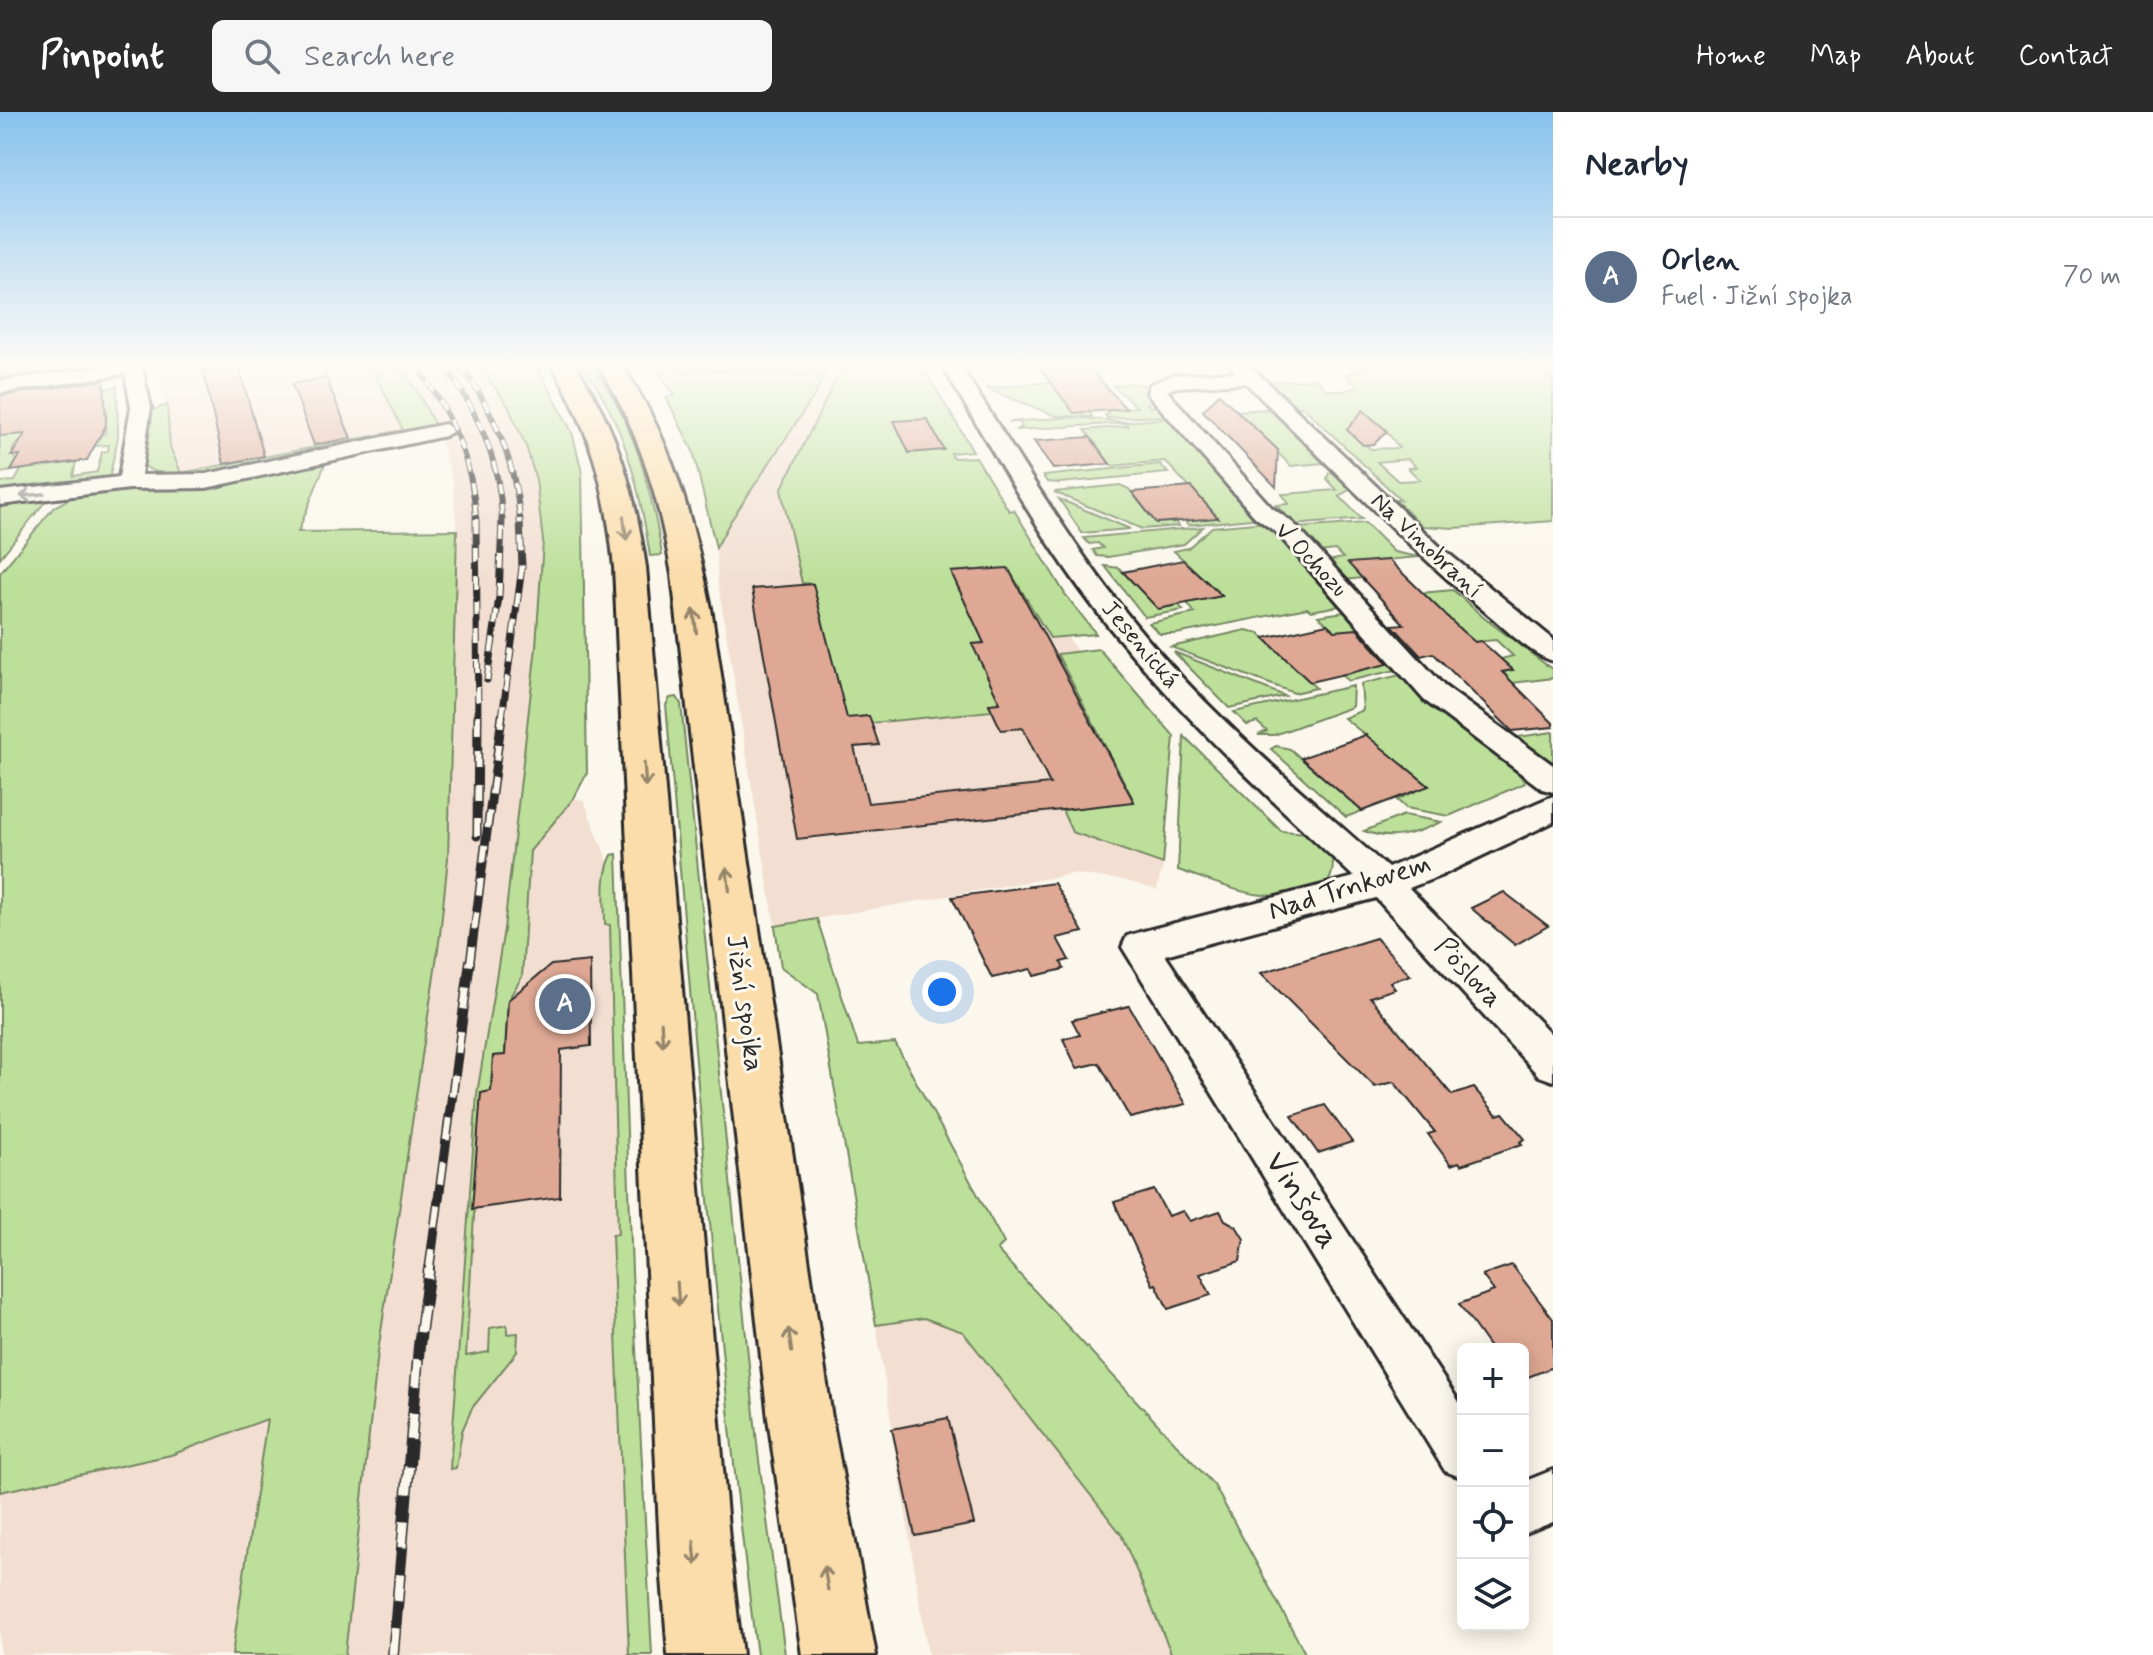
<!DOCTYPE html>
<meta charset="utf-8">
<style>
:root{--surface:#fff;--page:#f6f6f7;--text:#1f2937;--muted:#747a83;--line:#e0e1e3;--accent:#2b2b2b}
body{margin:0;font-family:Mynerve,sans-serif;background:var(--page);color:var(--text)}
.controls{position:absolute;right:24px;bottom:24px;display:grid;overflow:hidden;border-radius:12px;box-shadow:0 4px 20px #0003}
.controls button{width:72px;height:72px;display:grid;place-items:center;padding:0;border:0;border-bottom:2px solid var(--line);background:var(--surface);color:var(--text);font:40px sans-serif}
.you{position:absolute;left:942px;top:880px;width:28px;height:28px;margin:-20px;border:6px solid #fff;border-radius:50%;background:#1a73e8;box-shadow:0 0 0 12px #1a73e833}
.badge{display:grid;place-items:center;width:52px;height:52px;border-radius:50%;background:var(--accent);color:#fff;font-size:26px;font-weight:700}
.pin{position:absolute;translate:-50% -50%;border:4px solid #fff;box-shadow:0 2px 8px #0006}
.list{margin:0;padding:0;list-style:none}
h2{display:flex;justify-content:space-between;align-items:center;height:104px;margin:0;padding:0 32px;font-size:34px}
h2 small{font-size:26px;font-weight:400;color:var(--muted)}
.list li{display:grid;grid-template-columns:52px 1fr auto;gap:24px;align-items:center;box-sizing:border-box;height:120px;padding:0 32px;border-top:2px solid var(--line)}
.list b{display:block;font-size:30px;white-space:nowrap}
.list p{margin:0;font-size:26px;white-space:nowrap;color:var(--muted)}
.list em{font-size:26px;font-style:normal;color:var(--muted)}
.icon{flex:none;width:44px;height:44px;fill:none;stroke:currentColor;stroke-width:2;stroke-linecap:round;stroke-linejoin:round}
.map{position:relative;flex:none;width:1553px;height:1543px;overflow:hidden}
header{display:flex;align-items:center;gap:48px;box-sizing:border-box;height:112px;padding:0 40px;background:var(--accent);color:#fff}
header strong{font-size:38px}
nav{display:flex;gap:44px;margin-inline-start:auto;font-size:28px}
.search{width:560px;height:72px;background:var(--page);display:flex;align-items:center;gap:20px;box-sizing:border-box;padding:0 28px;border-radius:12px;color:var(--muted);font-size:30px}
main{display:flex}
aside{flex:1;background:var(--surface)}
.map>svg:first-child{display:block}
.built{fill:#f2dfd2}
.green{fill:#bce09a;stroke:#748662;stroke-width:2;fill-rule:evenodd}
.building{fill:#dea894;stroke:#2b2b2b;stroke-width:2}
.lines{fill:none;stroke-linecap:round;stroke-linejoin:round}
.minor-casing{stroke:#2b2b2b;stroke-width:6}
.trunk-casing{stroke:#2b2b2b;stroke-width:6}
.minor{fill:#fbf7ec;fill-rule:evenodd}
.trunk{fill:#fbddab;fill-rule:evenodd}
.rail-far4-casing{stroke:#2b2b2b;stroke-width:6}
.rail-far3-casing{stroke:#2b2b2b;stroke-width:7}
.rail-far2-casing{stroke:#2b2b2b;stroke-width:9}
.rail-far1-casing{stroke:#2b2b2b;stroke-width:10}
.rail-casing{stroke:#2b2b2b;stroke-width:12}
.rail-far4{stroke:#fbf7ec;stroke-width:4;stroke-dasharray:11;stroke-linecap:butt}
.rail-far3{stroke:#fbf7ec;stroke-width:5;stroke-dasharray:14;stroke-linecap:butt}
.rail-far2{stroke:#fbf7ec;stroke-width:6;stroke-dasharray:17;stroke-linecap:butt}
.rail-far1{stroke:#fbf7ec;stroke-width:7;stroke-dasharray:22;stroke-linecap:butt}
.rail{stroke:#fbf7ec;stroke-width:9;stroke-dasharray:27;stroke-linecap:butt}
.oneway{stroke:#93918c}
.oneway2{stroke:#93846b}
.labels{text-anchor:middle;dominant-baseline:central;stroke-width:6;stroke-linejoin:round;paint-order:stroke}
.far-street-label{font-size:24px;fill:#2b2b2b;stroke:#fbf7ec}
.street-label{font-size:28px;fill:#2b2b2b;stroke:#fbf7ec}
.near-street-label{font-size:34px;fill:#2b2b2b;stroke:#fbf7ec}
</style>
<header>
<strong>Pinpoint</strong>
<div class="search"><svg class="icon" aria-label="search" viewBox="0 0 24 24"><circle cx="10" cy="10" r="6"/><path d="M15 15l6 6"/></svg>Search here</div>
<nav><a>Home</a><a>Map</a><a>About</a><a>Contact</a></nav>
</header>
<main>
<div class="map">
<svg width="1553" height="1543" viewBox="0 0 1553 1543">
<rect width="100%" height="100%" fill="#fbf7ec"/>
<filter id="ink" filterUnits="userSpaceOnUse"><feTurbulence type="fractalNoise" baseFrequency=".0125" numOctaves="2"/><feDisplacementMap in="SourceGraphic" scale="16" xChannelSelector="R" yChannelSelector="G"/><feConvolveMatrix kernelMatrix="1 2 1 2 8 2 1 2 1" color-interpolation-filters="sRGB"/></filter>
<g filter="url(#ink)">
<g class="built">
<path d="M 160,252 L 370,252 L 403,318 L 181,361 L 170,335 Z"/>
<path d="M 396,252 L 478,252 L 515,307 L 536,368 L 543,429 L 541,478 L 516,733 L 574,686 L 584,689 L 608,750 L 618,1123 L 612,1124 L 629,1543 L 345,1543 L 378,1240 L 440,823 L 448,746 L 454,588 L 457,418 L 453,370 L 433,308 L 418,280 Z"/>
<path d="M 822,267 L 836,268 L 811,318 L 1019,445 L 1088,558 L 1166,711 L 1163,752 L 1157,778 L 1123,768 L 1073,762 L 775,814 L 718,472 L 716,436 L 730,410 L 816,281 Z"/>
<path d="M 924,1206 L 963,1220 L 1121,1422 L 1172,1543 L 928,1543 L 876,1213 Z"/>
<path d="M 267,1307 L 232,1543 L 0,1543 L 0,1380 L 171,1343 Z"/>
</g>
<g class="green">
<path d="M 0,252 L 72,252 L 72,259 L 0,270 Z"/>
<path d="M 370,252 L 396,252 L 418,280 L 435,314 C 391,327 171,386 144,353 L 148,300 L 167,293 L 170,335 L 181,361 L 403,318 Z"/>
<path d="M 478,252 L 536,252 L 572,320 L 582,360 L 587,661 L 574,686 L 530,739 L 522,865 L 508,888 L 505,943 L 493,944 L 491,979 L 481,981 L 466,1244 L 489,1240 L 490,1216 L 507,1213 L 507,1222 L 518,1221 L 517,1240 L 472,1296 L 462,1319 L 456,1356 L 450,1357 L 477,982 L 504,817 L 536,535 L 543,429 L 536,368 L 526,334 L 508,294 Z"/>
<path d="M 581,252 L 590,252 C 634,307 651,375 662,443 L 650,444 C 640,376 624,307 581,252 Z"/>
<path d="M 658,252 L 670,252 L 686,261 L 712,258 L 823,264 L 816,281 L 730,410 L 716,436 L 693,339 L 666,285 L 675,283 L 661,264 Z"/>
<path d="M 683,252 L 819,252 L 822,259 L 690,256 Z"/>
<path d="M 844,252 L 921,252 L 973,339 L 951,341 L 953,346 L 976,345 L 1009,399 L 1014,398 L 1065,482 L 1096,522 L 1050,526 L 1008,456 L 951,460 L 984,531 L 972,533 L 1014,597 L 999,591 L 989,592 L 992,599 L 872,611 L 869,604 L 859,605 L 848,613 L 813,472 L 802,471 L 781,378 Z"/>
<path d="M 1359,252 L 1553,252 L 1553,409 L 1454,416 L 1423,414 L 1395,388 L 1401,388 L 1303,295 L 1297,295 L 1270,270 L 1317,267 L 1326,278 L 1344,279 L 1358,275 L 1346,263 L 1361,258 ZM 1385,317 L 1399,336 L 1371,337 L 1347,318 ZM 1408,347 L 1416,355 L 1408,356 L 1420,368 L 1398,369 L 1377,350 Z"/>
<path d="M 1061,269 L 1056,278 L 1074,300 L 1090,300 L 1092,305 L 1056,304 L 985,276 Z"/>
<path d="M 1131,271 L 1148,274 L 1155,290 L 1147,291 L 1150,295 L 1159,294 L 1168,304 L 1107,306 L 1105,303 L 1109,302 L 1107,298 L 1137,295 L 1113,274 Z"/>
<path d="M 50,272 L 49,278 L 60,296 L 105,287 L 104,277 L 117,274 L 118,325 L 110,363 L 106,367 L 0,380 L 0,370 L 15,369 L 37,329 L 16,332 L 12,339 L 15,339 L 13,344 L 17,349 L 11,359 L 0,361 L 0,324 L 9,323 L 16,311 L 0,305 L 3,304 L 11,282 L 0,283 L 0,280 ZM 107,298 L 105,322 L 82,326 L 70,304 ZM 109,333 L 108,339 L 102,340 L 97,360 L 73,364 L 76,350 L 59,352 L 94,334 Z"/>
<path d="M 1269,297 L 1324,351 L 1291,354 L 1236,299 Z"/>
<path d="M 1074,305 L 1125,310 L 1170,306 L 1262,406 L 1188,413 L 1185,408 L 1217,405 L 1165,349 L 1112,354 L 1085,318 L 1128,314 L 1126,311 L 1015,318 L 1022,315 L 1020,310 L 1009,310 Z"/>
<path d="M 325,352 L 298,420 L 457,418 L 448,746 L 440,823 L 378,1240 L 345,1543 L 232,1543 L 267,1307 L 171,1343 L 0,1380 L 0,461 L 54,395 L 76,383 L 204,374 Z"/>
<path d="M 1160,352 L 1168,361 L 1059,371 L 1047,370 L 1043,364 Z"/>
<path d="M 1329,361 L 1335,361 L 1351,377 L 1339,384 L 1362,407 L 1294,413 L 1276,393 L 1289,392 L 1282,382 L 1337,378 L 1327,367 Z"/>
<path d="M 1120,373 L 1129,377 L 1156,411 L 1176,410 L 1179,414 L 1142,417 L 1054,380 Z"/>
<path d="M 39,387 L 44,391 L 0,446 L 0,390 Z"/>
<path d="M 1059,387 L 1130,417 L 1082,421 Z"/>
<path d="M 1265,410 L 1339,494 L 1311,499 L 1307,496 L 1176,522 L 1160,522 L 1149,511 L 1195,501 L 1187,491 L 1222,484 L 1174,439 L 1188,436 L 1212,415 Z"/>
<path d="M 1365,411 L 1394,440 L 1419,445 L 1350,451 L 1362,466 L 1345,468 L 1328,449 L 1343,446 L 1335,438 L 1320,440 L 1297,416 Z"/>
<path d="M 1203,415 L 1184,432 L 1108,445 L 1097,444 L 1093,438 L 1103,436 L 1098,431 L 1089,432 L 1084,426 Z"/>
<path d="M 1105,454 L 1119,456 L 1158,497 L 1179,493 L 1183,498 L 1145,505 Z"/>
<path d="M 1453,478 L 1483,505 L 1553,558 L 1553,566 L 1512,571 L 1503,560 L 1512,558 L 1501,547 L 1513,544 L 1496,528 L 1473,530 L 1420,481 Z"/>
<path d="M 1344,500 L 1396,558 L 1348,569 L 1342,564 L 1375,554 L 1318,504 Z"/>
<path d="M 1246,518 L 1259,521 L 1316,576 L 1294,581 L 1171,535 Z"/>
<path d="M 1099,537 L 1174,624 L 1163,752 L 1072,720 L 1062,698 L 1134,689 L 1057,542 Z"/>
<path d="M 1174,540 L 1285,584 L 1229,596 Z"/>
<path d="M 1400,563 L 1429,594 L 1516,657 L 1525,671 L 1449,704 L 1406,696 L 1397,688 L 1428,673 L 1344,606 L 1363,598 L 1361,572 Z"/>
<path d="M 1353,574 L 1352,595 L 1274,623 L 1258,623 L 1267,619 L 1257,610 L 1247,613 L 1234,600 Z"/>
<path d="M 677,585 L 681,592 L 758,1341 L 785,1543 L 757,1543 C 715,1228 694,910 666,593 L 670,586 Z"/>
<path d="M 1553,620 L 1553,651 L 1511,626 Z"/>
<path d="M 1184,624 L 1281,719 L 1310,721 C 1331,741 1342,750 1324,777 C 1262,794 1236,777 1178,758 Z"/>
<path d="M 1276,634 L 1290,637 L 1362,699 L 1346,705 L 1271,637 Z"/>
<path d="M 1404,703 L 1441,710 C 1414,722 1393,730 1364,719 Z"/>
<path d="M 617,742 L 632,1160 L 652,1543 L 629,1543 L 612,1123 L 618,1122 L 610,813 L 605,812 C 605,789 601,764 612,743 Z"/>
<path d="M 817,807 L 858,934 L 895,931 L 1004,1131 L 997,1138 L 1214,1373 L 1306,1543 L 1172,1543 L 1121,1422 L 963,1220 L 924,1206 L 876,1213 L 818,882 L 781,855 L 775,814 Z"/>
</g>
<g class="building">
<path d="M 238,252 L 264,344 L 224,352 L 203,258 Z"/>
<path d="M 1086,252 L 1126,297 L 1074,301 L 1038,254 Z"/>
<path d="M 326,266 L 351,326 L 314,333 L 292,272 Z"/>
<path d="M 104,268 L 106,313 L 87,348 L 11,359 L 20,343 L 11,344 L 25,322 L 0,324 L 0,284 Z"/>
<path d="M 1219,282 L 1278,338 L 1276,375 L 1203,299 Z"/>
<path d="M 1363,298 L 1387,319 L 1374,332 L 1363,333 L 1347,318 Z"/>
<path d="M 927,307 L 944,338 L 909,341 L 894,309 Z"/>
<path d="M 1090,325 L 1110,352 L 1053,357 L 1034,329 Z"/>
<path d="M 1191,375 L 1218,406 L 1156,411 L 1132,380 Z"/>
<path d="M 1183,448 L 1222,484 L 1158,497 L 1123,460 Z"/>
<path d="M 1389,448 L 1462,519 L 1475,530 L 1481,529 L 1513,558 L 1502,560 L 1553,611 L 1553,615 L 1512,619 L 1433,541 L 1421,544 L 1392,513 L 1404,512 L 1348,451 Z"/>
<path d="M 1008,456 L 1134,690 L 797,727 L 752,477 L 813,472 L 847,606 L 869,604 L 879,633 L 854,635 L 868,691 L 1050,672 L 1023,616 L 1001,618 L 989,592 L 1000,591 L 972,532 L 984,531 L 951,460 Z"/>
<path d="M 1327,512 L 1335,519 L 1357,517 L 1388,552 L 1310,570 L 1264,526 Z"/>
<path d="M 1366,623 L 1429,674 L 1362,699 L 1301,646 Z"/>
<path d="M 1054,771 L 1083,820 L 1057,826 L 1069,848 L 1061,850 L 1064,857 L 1034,864 L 1031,857 L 992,866 L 952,785 Z"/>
<path d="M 1504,780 L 1548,814 L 1515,833 L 1471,796 Z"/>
<path d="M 1376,826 L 1410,863 L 1390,870 L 1395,877 L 1370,885 L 1452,983 L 1474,976 L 1497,1003 L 1503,1001 L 1525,1027 L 1520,1030 L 1522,1032 L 1461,1053 L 1459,1050 L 1451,1053 L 1428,1022 L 1435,1020 L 1394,970 L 1375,975 L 1261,861 Z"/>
<path d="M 590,849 L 591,934 L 561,938 L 560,1085 L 472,1097 L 481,981 L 491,979 L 493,944 L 505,943 L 508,888 L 551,853 Z"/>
<path d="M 1129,894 L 1157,942 L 1186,992 L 1130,1006 L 1099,951 L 1077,956 L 1063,927 L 1080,923 L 1072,908 Z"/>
<path d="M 1325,993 L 1352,1030 L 1318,1041 L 1292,1004 Z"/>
<path d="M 1154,1078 L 1168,1104 L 1183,1099 L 1190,1109 L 1220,1099 L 1225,1108 L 1236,1114 L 1244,1127 L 1240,1149 L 1200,1162 L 1211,1183 L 1168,1197 L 1156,1172 L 1153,1173 L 1114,1090 Z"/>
<path d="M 1512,1153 L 1553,1207 L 1553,1255 L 1523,1267 L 1523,1237 L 1491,1237 L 1459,1192 L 1494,1179 L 1482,1163 Z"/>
<path d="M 948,1306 L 974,1412 L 915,1424 L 892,1317 Z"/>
</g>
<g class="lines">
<g class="minor-casing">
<g id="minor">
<path d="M 118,252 L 141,252 L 151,295 L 141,363 L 206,362 L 445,312 L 455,318 L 445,324 L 206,376 L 129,377 L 0,393 L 0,379 L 119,365 L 131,295 L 125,262 L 0,281 L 0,269 Z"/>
<path d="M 941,252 L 959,252 C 1016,340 1069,431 1135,512 C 1209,603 1301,679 1388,756 L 1553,684 L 1553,710 L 1440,764 L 1409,776 L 1553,924 L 1553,969 L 1539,964 L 1376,786 L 1165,843 L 1463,1296 L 1463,1366 L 1445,1359 L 1122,835 L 1127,824 L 1140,820 L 1354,765 C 1272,689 1191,613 1119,527 C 1049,444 997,345 941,252 Z"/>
<path d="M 1229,252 L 1248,252 L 1438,433 L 1553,527 L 1553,549 C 1530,542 1507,518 1489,503 C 1403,431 1326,350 1246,271 L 1177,275 L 1167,279 L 1271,395 L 1293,411 L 1444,574 L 1553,653 L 1553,680 L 1542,677 L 1424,588 L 1277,421 L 1255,405 L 1147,281 L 1150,272 L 1174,263 L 1236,260 Z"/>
<path d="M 1553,1358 L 1553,1410 L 1523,1422 L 1523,1370 Z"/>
</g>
</g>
<g class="trunk-casing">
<g id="trunk">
<path d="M 551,252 L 575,252 C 618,318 634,377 646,455 L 730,1439 L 742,1543 L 668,1543 L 660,1439 L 614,455 C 606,378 592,319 551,252 Z"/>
<path d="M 597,252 L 621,252 C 672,326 693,408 711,496 L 832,1306 L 876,1543 L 802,1543 L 768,1306 L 672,463 C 659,387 640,318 597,252 Z"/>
</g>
</g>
<use href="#minor" class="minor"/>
<use href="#trunk" class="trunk"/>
<g class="rail-far4-casing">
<g id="rail-far4">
<path d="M 415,252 C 450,298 474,351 476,409"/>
<path d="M 444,252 C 478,300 501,350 502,409"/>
<path d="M 460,252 C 494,299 516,350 520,409"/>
</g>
</g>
<g class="rail-far3-casing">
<g id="rail-far3">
<path d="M 476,407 L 478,606"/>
<path d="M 487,568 L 499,485 L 502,407"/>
<path d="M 502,606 L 522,455 L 520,407"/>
</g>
</g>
<g class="rail-far2-casing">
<g id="rail-far2">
<path d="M 477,724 L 478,604"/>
<path d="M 470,851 L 502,604"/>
</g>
</g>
<g class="rail-far1-casing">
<path id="rail-far1" d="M 429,1159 L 470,849"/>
</g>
<g class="rail-casing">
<path id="rail" d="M 393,1543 L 419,1234 L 429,1157"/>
</g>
<use href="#rail-far4" class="rail-far4"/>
<use href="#rail-far3" class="rail-far3"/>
<use href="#rail-far2" class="rail-far2"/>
<use href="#rail-far1" class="rail-far1"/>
<use href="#rail" class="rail"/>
</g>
<defs><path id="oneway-shaft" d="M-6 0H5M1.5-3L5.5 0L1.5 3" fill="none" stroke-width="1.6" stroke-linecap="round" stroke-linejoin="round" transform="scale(2)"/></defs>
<use class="oneway" href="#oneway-shaft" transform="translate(32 383) rotate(175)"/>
<g class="oneway2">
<use href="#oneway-shaft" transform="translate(625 416) rotate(82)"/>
<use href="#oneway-shaft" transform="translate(695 509) rotate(-97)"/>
<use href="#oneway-shaft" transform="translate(645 663) rotate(86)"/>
<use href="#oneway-shaft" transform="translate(728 767) rotate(-97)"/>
<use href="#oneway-shaft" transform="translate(662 922) rotate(86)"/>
<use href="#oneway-shaft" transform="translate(678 1182) rotate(86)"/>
<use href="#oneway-shaft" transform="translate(790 1228) rotate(-98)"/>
<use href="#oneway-shaft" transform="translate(695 1441) rotate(85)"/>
<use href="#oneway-shaft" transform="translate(826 1466) rotate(-99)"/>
</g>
</g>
<linearGradient id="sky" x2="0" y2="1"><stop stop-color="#87c2ee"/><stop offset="0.54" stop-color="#fdfbf6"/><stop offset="1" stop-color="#fdfbf6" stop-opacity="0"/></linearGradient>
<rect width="1553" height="468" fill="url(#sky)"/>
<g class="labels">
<g class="far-street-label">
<text transform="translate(1426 434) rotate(43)">Na Vinobraní</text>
<text transform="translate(1311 448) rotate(46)">V Ochozu</text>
<text transform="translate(1140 533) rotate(50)">Jesenická</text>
</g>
<g class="street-label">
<text transform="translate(1350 776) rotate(-17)">Nad Trnkovem</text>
<text transform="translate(1468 861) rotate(47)">Pöslova</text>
<text transform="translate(744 891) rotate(82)">Jižní spojka</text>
</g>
<g class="near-street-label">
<text transform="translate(1302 1088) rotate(57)">Vinšova</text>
</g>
</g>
</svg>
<div class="controls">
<button>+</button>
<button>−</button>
<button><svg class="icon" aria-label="locate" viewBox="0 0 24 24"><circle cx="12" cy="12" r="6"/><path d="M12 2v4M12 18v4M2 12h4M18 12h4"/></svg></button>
<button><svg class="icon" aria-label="layers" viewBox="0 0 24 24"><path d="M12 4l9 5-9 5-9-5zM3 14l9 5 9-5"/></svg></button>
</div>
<div class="you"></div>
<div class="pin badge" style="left:565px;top:892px;background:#5c6f8a">A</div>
</div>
<aside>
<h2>Nearby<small></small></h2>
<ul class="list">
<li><span class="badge" style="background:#5c6f8a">A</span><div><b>Orlen</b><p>Fuel · Jižní spojka</p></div><em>70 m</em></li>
</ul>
</aside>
</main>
